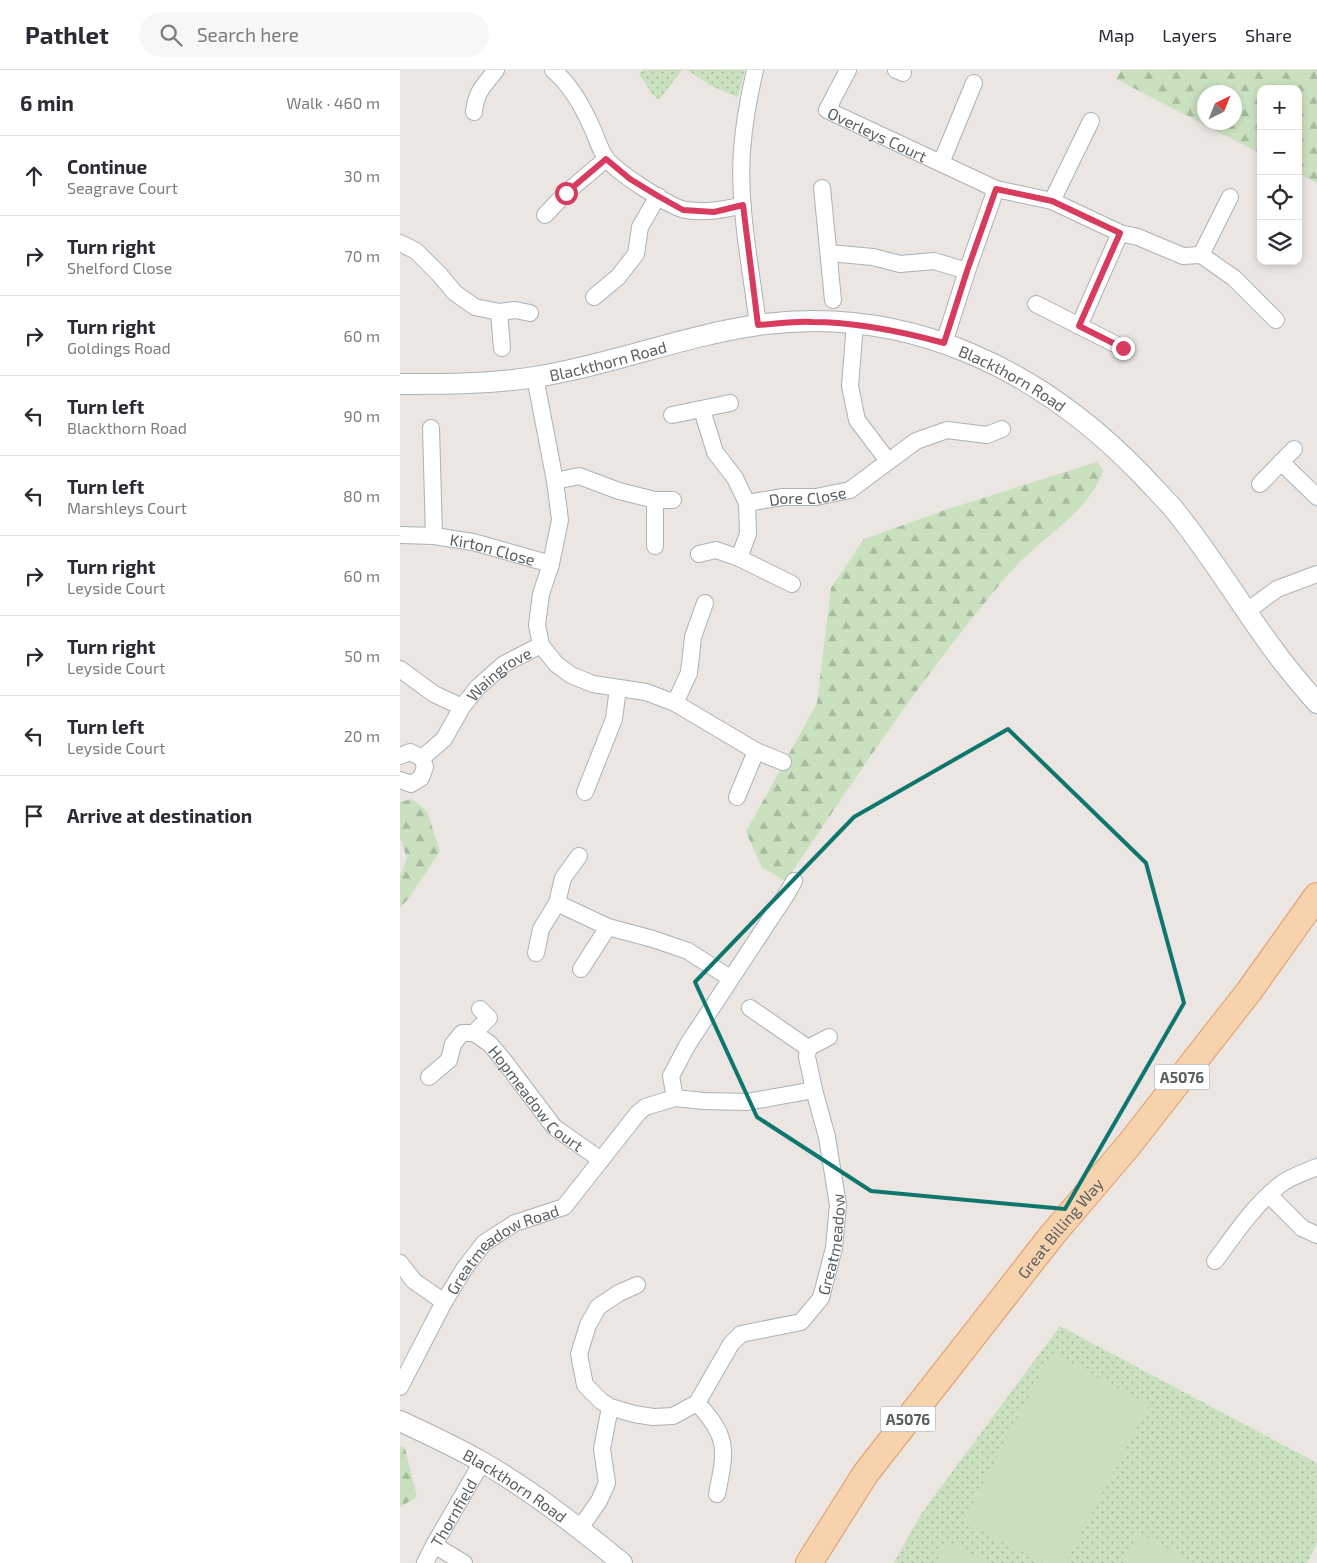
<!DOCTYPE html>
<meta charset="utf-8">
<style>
:root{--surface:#fff;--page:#f7f7f7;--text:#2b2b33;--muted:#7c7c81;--line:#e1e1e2}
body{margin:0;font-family:"Exo 2",sans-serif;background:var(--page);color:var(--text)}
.controls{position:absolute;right:15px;top:15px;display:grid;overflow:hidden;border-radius:10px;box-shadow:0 2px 8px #0003}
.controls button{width:45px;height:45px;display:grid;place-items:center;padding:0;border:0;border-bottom:1px solid var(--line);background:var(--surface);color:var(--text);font:25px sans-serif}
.compass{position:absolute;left:797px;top:15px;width:45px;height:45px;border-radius:50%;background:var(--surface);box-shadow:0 2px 8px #0003;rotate:43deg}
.stop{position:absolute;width:15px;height:15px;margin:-11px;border:4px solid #d73c5f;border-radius:50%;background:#fff}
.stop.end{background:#d73c5f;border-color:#fff;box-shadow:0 1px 5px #0008}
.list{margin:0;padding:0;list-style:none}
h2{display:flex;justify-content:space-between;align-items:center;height:65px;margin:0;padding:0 20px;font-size:21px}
h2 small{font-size:16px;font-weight:400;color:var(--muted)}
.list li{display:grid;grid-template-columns:32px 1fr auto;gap:15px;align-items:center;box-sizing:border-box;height:80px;padding:0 20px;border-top:1px solid var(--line)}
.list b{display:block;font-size:19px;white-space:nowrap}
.list p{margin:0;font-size:16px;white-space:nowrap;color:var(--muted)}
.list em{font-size:16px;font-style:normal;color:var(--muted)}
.icon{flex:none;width:28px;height:28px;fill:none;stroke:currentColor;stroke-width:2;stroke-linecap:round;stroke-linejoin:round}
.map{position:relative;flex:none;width:917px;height:1493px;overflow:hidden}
header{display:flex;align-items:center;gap:30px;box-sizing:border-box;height:70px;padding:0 25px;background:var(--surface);border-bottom:1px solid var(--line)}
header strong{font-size:24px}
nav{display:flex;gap:28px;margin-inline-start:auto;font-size:18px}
.search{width:350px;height:45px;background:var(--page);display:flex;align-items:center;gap:12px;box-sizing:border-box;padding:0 18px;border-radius:28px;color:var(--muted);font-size:19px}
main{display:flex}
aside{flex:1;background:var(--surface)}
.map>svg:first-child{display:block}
.grass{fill:url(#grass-dots)}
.forest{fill:url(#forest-firs);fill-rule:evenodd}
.pitch{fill:#cae1c0}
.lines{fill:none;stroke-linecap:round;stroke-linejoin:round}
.minor-casing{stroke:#adb1b3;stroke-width:18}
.tertiary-casing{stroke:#adb1b3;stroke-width:22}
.primary-casing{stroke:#e29864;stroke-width:28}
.minor{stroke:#fff;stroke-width:16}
.tertiary{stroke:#fff;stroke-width:20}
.primary{stroke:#f6d3ac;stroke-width:26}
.route{stroke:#d73c5f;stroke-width:6}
.marked{fill:none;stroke:#0f766e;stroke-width:4;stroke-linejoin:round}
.labels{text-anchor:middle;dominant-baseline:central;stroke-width:5;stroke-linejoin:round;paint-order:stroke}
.shield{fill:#fff;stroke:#8c8f90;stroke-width:1}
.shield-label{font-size:15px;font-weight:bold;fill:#5a5f61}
.street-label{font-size:16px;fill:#5a5f61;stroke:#fff}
</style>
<header>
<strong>Pathlet</strong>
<div class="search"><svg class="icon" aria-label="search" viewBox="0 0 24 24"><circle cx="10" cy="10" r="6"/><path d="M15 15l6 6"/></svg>Search here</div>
<nav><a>Map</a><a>Layers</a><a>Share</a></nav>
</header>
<main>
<aside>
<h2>6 min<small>Walk · 460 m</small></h2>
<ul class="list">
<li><svg class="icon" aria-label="ahead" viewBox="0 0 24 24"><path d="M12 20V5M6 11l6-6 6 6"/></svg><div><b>Continue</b><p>Seagrave Court</p></div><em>30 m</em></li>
<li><svg class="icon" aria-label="right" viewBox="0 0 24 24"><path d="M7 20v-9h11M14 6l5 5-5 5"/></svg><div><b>Turn right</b><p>Shelford Close</p></div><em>70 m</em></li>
<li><svg class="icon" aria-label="right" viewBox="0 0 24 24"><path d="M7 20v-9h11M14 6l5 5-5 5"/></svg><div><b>Turn right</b><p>Goldings Road</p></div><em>60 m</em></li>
<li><svg class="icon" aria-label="left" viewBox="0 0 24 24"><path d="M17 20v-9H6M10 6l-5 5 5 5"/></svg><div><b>Turn left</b><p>Blackthorn Road</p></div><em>90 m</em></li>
<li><svg class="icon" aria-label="left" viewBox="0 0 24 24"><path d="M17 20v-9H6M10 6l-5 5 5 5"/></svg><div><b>Turn left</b><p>Marshleys Court</p></div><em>80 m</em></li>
<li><svg class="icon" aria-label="right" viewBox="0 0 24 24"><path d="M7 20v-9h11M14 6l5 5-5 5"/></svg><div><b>Turn right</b><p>Leyside Court</p></div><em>60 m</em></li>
<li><svg class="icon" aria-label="right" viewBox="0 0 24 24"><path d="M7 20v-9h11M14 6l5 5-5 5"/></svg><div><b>Turn right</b><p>Leyside Court</p></div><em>50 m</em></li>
<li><svg class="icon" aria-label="left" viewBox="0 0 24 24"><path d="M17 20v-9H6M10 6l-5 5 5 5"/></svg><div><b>Turn left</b><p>Leyside Court</p></div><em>20 m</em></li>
<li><svg class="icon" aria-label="arrive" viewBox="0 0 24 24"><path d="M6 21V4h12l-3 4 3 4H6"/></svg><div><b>Arrive at destination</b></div></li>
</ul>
</aside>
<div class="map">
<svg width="917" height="1493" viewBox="0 0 917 1493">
<defs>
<pattern id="grass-dots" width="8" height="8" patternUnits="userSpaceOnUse" patternTransform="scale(1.25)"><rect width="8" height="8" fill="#cae1c0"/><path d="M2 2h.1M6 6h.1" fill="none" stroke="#a7ba9f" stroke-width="1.8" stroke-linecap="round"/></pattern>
<pattern id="forest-firs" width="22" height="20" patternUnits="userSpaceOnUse" patternTransform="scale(1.25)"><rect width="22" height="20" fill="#cae1c0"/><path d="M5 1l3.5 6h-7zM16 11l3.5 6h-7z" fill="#a7ba9f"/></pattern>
</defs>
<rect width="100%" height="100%" fill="#ebe6e2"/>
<g class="grass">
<path d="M 243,0 L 282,0 L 259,30 L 252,24 L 239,4 Z"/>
<path d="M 287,0 L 345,0 L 338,27 L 313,17 Z"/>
<path d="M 660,1256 L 917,1393 L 917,1473 L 907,1493 L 494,1493 L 521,1444 Z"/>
</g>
<g class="forest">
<path d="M 721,0 L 917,0 L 917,113 L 898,103 L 898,19 L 861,19 L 861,84 L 716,9 ZM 834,22 L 834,52 L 804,52 L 804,22 Z"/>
<path d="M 697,392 L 703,401 C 689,442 645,465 617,495 C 599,514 582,536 566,556 C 501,638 444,725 386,811 L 362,798 L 346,762 L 417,633 L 431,518 L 464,469 L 545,440 Z"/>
<path d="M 12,729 L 27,741 L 40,781 L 8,829 L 0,838 L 0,806 L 7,788 L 0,768 L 0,732 Z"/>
<path d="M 0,1376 L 5,1378 L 17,1427 L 0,1437 Z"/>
</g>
<g class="pitch">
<path d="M 652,1283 L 749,1335 L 665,1493 L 643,1493 L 563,1451 Z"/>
<path d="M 738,1463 L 794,1493 L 723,1493 Z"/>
<path d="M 548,1471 L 588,1493 L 536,1493 Z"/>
</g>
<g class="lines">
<g class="minor-casing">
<g id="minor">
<path d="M 153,0 C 171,15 184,39 193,60 C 197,69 200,80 206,88 C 215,101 271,138 286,140 C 307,143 322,140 343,135"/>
<path d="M 355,0 C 349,26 344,52 342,80 C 338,138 351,198 358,255"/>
<path id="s1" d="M 448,0 L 427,40 L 596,119 L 652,131 L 720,163 L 738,167 L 783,186 L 801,185 L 834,208 L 876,250"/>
<path d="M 496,0 L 503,3"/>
<path d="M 74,42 C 76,21 84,16 96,0"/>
<path d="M 541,93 L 574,13"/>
<path d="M 422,118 L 433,230"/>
<path d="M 652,131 L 691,51"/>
<path d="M 145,145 L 166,123 L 206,89"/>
<path d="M 0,173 L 16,181 L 39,204 L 55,223 L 75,237 L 99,242 L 115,240 L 130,243"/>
<path d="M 429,183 L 473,187 L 500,194 L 534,191 L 567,201"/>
<path d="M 801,185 L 830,127"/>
<path d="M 194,227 L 218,207 L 236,184 L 240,157 L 258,126"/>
<path d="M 636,234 L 723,278"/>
<path d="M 99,242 L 102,278"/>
<path d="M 455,254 L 450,316 L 457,350 L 488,391"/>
<path d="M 679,256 L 720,163"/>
<path d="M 544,273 L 567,201 L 596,119"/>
<path d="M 135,307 L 155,411 L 160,450 L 151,494 L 141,524 L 137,555 L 141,575 L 156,594 L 171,605 L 193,614 L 246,622 L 275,633 L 356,681 L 383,692"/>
<path d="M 302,340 L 315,382 L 335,408 L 347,433 L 348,464 L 339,488"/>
<path d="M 272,345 L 330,333"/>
<path d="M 31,358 L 34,466"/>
<path d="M 881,392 L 917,427"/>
<path d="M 155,411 L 179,406 L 219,421 L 255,430 L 273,430"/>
<path d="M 860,414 L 894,379"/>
<path d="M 255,430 L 255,476"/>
<path id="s2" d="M 347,433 L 383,427 L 416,427 L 450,420 L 516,371 L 547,360 L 587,365 L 602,359"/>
<path id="s3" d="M 0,465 L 34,466 L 73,472 L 151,494"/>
<path d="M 299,484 L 316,480 L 339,488 L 392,514"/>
<path d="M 847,541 L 877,519 L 917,504"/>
<path d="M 0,599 L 34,624 L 62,637"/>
<path d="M 275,633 L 289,603 L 293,567 L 305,533"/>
<path d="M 0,686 L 10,682 L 22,688 L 25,697 L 21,708 L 11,714 L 0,710"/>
<path id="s4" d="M 22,688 L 44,669 L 62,637 L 78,617 L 104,594 L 141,575"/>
<path d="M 185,722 L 214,649 L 218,618"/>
<path d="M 337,727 L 356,681"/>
<path d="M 157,833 L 208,857 L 253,869 L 288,881 L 330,908"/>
<path d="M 136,883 L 141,859 L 157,833 L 163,808 L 179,786"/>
<path d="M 181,899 L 208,857"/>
<path id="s5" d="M 74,963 L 90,974 L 105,992 L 154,1057 L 201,1090"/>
<path d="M 408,978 L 429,967"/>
<path d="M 29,1007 L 49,990 L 53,974 L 62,963 L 74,963 L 89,948 L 80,939"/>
<path d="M 275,1028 L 271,1006 L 288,974 L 388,822 L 394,811"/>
<path d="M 869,1125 L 902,1158 L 917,1165"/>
<path d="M 815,1191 C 835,1164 854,1135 881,1114 C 892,1106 905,1102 917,1097"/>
<path d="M 0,1193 L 14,1211 L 44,1232"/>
<path id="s6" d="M 237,1215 L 219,1223 L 198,1237 L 188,1255 L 179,1284 L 185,1315 L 201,1331 L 210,1337 L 234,1344 L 253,1347 L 273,1346 L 297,1333 L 331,1274 L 341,1264 L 401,1252 L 421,1228 L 434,1178 L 438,1135 L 427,1067 L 414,1020 L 407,987 L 408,978 L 350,938"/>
<path id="s7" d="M 0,1317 L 44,1232 L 64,1199 L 84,1173 L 115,1153 L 164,1137 L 238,1043 L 245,1037 L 275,1028 L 304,1031 L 347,1032 L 414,1020"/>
<path d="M 297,1333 C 329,1367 326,1380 317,1424"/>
<path d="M 180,1458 L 199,1431 L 207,1413 L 202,1379 L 210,1337"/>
<path d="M 34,1475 L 64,1493"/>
<path id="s8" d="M 25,1493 L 34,1475 L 82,1392"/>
</g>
</g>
<g class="tertiary-casing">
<g id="tertiary">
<path id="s9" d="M 0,314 C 45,314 91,314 135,307 C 211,295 282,266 358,255 C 507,234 640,299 742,405 C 752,416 762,426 772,437 C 811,484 842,538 879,587 C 891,603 904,618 917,633"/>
<path id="s10" d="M 0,1351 C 28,1364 56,1377 82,1392 C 132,1421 177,1456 222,1493"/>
</g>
</g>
<g class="primary-casing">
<g id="primary">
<path id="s11" d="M 409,1493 L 466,1403 L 653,1164 L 728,1076 L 850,920 L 917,826"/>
</g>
</g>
<use href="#minor" class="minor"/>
<use href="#tertiary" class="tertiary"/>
<use href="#primary" class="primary"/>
</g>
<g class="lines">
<path class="route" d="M 166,123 L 206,89 L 230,109 L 258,126 L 283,140 L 314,142 L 343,135 L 358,255 C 376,254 394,251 412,252 C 457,252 500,261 544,273 L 567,201 L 596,119 L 652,131 L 720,163 L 679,256 L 723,278"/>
</g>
<path class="marked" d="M 608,659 L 746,793 L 784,933 L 665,1139 L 471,1121 L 357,1047 L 295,912 L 454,747 Z"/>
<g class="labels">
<g class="shield">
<rect x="754.5" y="994.5" width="55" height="25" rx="4"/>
<rect x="480.5" y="1336.5" width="55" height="25" rx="4"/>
</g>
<g class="shield-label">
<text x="782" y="1007">A5076</text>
<text x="508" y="1349">A5076</text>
</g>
<g class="street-label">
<text stroke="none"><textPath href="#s1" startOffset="101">Overleys Court</textPath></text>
<text stroke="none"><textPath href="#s9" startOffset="210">Blackthorn Road</textPath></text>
<text stroke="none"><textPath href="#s9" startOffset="630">Blackthorn Road</textPath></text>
<text stroke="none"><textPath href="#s2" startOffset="61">Dore Close</textPath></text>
<text stroke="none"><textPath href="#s3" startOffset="94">Kirton Close</textPath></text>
<text stroke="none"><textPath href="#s4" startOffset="116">Waingrove</textPath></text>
<text stroke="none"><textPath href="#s5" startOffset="91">Hopmeadow Court</textPath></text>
<text stroke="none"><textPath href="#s11" startOffset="419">Great Billing Way</textPath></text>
<text stroke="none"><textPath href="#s6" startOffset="482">Greatmeadow</textPath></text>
<text stroke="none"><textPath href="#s7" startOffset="178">Greatmeadow Road</textPath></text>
<text stroke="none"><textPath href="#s10" startOffset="132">Blackthorn Road</textPath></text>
<text stroke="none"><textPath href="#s8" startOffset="58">Thornfield</textPath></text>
</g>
</g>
</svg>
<div class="controls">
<button>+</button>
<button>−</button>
<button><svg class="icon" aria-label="locate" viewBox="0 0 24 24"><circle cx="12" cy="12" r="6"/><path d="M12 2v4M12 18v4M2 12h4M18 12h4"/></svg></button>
<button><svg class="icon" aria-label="layers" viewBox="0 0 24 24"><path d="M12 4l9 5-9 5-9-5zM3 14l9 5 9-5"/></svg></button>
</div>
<svg class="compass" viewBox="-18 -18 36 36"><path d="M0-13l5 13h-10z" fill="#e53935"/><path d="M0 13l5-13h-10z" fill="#7c7c81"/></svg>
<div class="stop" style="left:166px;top:123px"></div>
<div class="stop end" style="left:723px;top:278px"></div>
</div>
</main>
